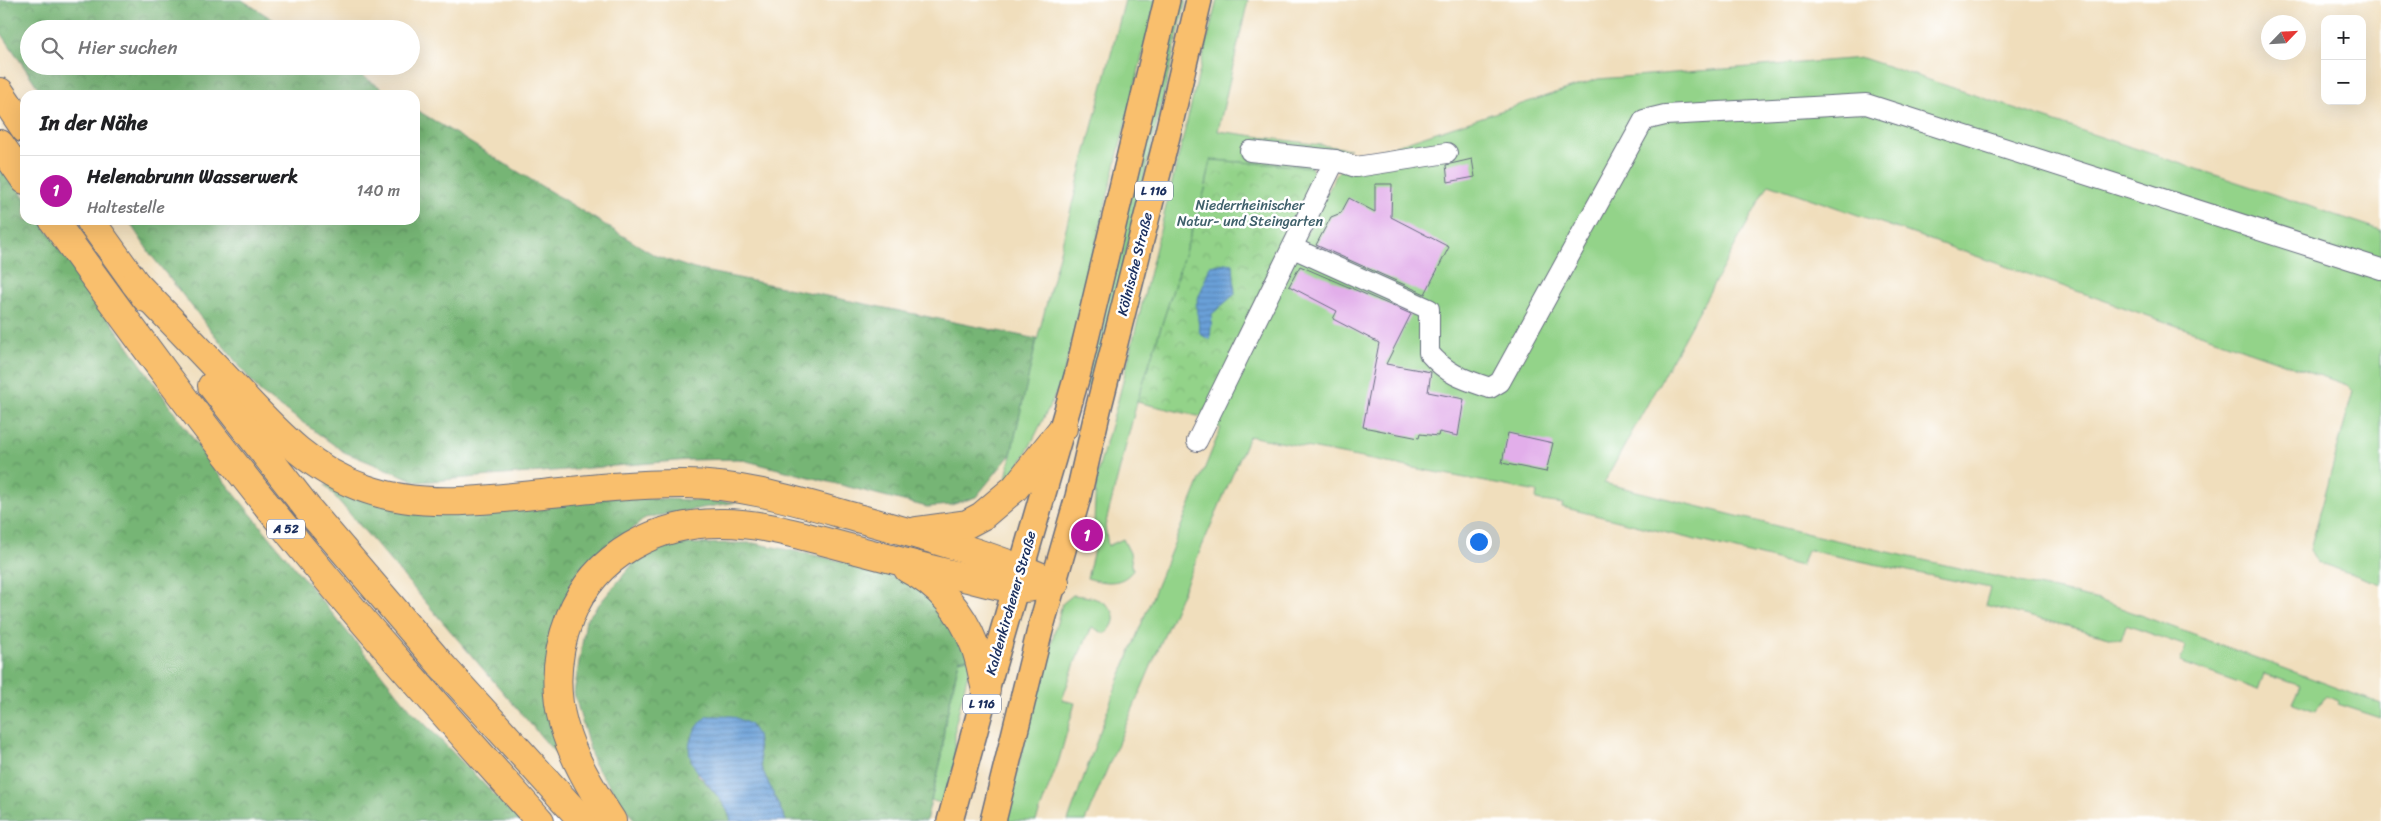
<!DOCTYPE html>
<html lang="de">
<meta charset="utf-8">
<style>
:root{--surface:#fff;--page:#f6f6f6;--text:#202124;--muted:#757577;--line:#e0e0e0;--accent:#b5179e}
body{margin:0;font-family:Sriracha,sans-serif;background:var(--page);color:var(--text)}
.controls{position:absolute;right:15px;top:15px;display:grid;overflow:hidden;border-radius:10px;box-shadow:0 5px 20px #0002}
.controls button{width:45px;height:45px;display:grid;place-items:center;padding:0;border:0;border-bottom:1px solid var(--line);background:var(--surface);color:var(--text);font:25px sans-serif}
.compass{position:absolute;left:2261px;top:15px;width:45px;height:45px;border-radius:50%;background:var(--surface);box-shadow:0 5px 20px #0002;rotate:65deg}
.you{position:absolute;left:1478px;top:541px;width:18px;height:18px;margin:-12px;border:4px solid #fff;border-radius:50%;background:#1a73e8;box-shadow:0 0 0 8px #1a73e833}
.badge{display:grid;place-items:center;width:32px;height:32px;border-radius:50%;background:var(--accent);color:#fff;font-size:16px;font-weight:700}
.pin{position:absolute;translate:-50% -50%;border:2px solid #fff;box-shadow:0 1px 5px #0006}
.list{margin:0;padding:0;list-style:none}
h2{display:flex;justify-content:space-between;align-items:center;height:65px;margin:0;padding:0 20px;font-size:21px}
h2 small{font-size:16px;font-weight:400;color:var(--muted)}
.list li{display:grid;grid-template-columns:32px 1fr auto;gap:15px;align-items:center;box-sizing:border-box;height:70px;padding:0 20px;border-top:1px solid var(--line)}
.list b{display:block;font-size:19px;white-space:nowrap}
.list p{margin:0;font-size:16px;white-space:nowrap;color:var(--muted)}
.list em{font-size:16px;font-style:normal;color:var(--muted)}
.icon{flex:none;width:28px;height:28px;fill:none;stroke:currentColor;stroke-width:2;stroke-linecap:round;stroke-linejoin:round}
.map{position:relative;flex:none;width:2381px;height:821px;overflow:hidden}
.search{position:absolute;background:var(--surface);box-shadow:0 5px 20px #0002;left:20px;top:20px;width:400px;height:55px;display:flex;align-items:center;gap:12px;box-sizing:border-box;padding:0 18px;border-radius:28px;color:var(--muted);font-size:19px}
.panel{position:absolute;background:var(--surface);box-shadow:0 5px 20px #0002;left:20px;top:90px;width:400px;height:135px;border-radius:15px}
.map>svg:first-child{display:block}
.grass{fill:#93d389;stroke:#578174}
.forest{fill:url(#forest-crowns);stroke:#48726a}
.park{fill:url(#park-crowns);stroke:#578174}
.water{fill:url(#water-rules);stroke:#42689b}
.building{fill:#e2aeea}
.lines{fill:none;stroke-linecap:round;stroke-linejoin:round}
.minor-casing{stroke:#666c7f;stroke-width:22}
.major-casing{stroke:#666c7f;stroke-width:28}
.highway-casing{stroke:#666c7f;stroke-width:30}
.minor{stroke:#fff;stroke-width:20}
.major{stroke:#f9bf6d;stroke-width:25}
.highway{stroke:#f9bf6d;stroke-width:28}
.labels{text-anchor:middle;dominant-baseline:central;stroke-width:5;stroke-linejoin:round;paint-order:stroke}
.shield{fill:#fff;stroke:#5f6d8e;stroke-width:1}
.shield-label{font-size:12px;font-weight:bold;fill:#1b2f5e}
.park-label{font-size:14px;fill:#3f606b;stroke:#fff}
.street-label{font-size:14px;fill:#1b2f5e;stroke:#fff}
</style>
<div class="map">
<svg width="2381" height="821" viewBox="0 0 2381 821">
<defs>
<pattern id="forest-crowns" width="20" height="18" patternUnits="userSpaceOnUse" patternTransform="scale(1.25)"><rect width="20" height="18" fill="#76b575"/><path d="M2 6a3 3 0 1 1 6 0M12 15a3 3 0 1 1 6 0" fill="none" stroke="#609463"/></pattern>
<pattern id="park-crowns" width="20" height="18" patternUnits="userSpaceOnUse" patternTransform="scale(1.25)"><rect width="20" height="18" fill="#93d389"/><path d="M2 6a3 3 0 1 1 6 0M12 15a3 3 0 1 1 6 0" fill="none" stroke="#7eb579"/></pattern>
<pattern id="water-rules" width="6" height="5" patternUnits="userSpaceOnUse" patternTransform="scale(1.25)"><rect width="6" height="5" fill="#6aa0d8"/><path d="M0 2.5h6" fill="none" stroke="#5683b2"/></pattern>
</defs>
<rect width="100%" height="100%" fill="#fff"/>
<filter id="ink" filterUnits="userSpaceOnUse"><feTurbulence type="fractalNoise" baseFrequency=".02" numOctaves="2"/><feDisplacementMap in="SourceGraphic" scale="10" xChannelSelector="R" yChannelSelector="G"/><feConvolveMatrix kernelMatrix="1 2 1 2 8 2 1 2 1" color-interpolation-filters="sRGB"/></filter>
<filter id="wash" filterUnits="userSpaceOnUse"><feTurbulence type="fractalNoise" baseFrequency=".0096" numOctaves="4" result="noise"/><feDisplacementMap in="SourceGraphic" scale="20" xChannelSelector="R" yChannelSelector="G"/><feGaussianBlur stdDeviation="1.12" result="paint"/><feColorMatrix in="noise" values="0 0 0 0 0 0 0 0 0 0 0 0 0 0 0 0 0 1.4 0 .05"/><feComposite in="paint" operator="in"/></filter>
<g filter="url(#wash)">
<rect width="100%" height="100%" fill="#f0debc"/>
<g class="grass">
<path d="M 1125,0 L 1156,0 L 1062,381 L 1031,444 L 1016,472 L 1004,488 L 1027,379 Z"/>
<path d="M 1178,0 L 1186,0 L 1094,388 L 1083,385 Z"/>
<path d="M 1217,0 L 1248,0 L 1218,131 L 1350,149 L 1331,152 L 1311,167 L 1211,160 L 1205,190 L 1137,402 L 1105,526 L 1108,546 L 1123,539 L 1130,553 L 1133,570 C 1122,586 1104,583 1087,578 L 1100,526 L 1094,524 L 1096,478 L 1119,397 Z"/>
<path d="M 1863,58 L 2381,230 L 2381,584 L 2317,562 L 2310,550 L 2353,391 L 2347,385 L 1769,184 L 1604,483 L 1809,534 L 2099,600 L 2381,704 L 2381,718 L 2338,704 L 2339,700 L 2325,695 L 2316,711 L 2293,703 L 2301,686 L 2264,674 L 2258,690 L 2180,662 L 2186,646 L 2126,625 L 2121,640 L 1985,605 L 1990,588 L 1807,550 L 1801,566 L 1562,507 L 1563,504 L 1536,500 L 1537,492 L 1249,436 L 1085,821 L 1068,821 L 1117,684 L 1221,428 L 1208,424 L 1338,172 L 1354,159 L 1598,79 Z"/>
<path d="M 1073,595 C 1080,596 1090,596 1096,599 C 1115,606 1121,621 1105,634 L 1092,627 L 1076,660 L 1062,700 L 1075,703 L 1059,760 L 1036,821 L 1009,821 L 1004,820 L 1062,604 Z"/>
<path d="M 972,657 L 955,726 L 955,763 L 943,804 L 931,800 L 942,756 L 944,728 L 959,660 Z"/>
</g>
<g class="forest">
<path d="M 0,0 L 242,0 L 288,29 L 29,29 L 29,66 L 347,66 L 392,95 L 43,95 L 0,31 Z"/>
<path d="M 415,109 L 656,256 L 694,269 L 1037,339 L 1011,454 L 976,497 L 951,505 L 927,507 L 739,459 L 688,460 L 418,482 L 344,452 L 260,392 L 151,255 L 128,220 L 415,220 Z"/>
<path d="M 0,162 L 25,198 L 25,220 L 40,220 L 215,470 L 411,710 L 520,821 L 0,821 Z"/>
<path d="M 325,485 L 737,502 L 645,518 L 591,566 L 545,691 L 563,762 Z"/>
<path d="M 753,543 C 801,553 904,568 938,602 C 948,611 964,643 972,657 L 959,660 L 944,728 L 942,756 L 926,821 L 786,821 L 761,767 L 757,735 L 697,774 C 709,787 727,803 731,821 L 635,821 L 594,764 L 574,693 L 586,620 L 636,560 L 673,544 Z"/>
</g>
<path class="park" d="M 1211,160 L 1311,167 L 1320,184 L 1202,417 L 1137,402 L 1205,190 Z"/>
<g class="water">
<path d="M 1225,263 L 1233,264 L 1235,294 L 1212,314 L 1210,340 L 1200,334 L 1196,305 L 1210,266 Z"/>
<path d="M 707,716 L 732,716 L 750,724 L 757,735 L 761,767 L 786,821 L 731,821 C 722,782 659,763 707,716 Z"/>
</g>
<g id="blocks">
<g class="building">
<path d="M 1472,159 L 1475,177 L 1448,182 L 1446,165 Z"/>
<path d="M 1375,184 L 1392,184 L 1391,217 L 1449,247 L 1425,294 L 1316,245 L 1331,217 L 1341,213 L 1349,198 L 1375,212 Z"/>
<path d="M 1300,266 L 1411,314 L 1386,364 L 1431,372 L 1428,392 L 1464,399 L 1458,436 L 1439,432 L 1438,436 L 1420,434 L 1419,438 L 1363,427 L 1379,343 L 1333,319 L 1337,311 L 1289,286 Z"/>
<path d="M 1508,433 L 1553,443 L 1546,472 L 1502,463 Z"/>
</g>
</g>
</g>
<g filter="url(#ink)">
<use href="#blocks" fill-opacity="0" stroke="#666c7f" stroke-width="1"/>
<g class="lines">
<g class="minor-casing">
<g id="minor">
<path d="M 1250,151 L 1335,160 L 1356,167 L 1447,153"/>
<path d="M 1293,248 L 1429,309 L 1429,353 C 1448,375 1463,379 1490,388 L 1500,382 L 1644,120 L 1665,115 L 1866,104 L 2381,269"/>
<path d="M 1197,441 L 1335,160"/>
</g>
</g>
<g class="major-casing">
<g id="major">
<path d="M 950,821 L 986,690 L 1077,376 L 1167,0"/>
<path d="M 993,821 L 1040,630 L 1078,497 L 1098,410 L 1164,149 L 1199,0"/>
</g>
</g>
<g class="highway-casing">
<g id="highway">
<path d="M 0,92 L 25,129"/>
<path d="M 0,144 L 25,180"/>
<path d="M 53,220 C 129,325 205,430 287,530 C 368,630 454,725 540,821"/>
<path d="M 90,220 L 146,298"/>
<path d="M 135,283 C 166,315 197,347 227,379 C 269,423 306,469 366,489 C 422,509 485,500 543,494 C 589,489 634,484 681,484 C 741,483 803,503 861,519 C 926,537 993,555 1055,583"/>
<path d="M 212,386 L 308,509 L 444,668 L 583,821"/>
<path d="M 916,531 L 967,524 L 982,516 L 1015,488 L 1063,428"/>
<path d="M 908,569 C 938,584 962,612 974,644 C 980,658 982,675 986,690"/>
<path d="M 612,821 C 569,755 539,696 570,617 C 595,554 658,522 723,523 C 756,523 788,532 819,540 C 864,552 909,564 955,575 C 974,579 994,586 1013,588 C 1026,590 1042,585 1055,583"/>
</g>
</g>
<use href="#minor" class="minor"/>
<use href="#major" class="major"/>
<use href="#highway" class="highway"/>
</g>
</g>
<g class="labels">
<g class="shield">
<rect x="1135" y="181.5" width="38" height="19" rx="4"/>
<rect x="267" y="519.5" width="38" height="19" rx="4"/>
<rect x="963" y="694.5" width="38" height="19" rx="4"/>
</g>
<g class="shield-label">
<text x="1154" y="191">L 116</text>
<text x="286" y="529">A 52</text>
<text x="982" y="704">L 116</text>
</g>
<g class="park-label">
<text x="1250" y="205">Niederrheinischer<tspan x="1250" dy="16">Natur- und Steingarten</tspan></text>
</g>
<g class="street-label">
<text transform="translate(1135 264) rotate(-76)">Kölnische Straße</text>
<text transform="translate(1011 603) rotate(-74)">Kaldenkirchener Straße</text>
</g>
</g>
</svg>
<div class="controls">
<button>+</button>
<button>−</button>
</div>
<svg class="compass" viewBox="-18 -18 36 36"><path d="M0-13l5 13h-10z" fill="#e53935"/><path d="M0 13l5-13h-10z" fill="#757577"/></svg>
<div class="you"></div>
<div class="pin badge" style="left:1087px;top:535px">1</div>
<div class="search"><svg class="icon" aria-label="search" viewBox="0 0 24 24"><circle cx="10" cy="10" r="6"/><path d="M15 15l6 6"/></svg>Hier suchen</div>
<section class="panel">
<h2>In der Nähe<small></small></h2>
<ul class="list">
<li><span class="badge">1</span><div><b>Helenabrunn Wasserwerk</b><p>Haltestelle</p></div><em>140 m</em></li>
</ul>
</section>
</div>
